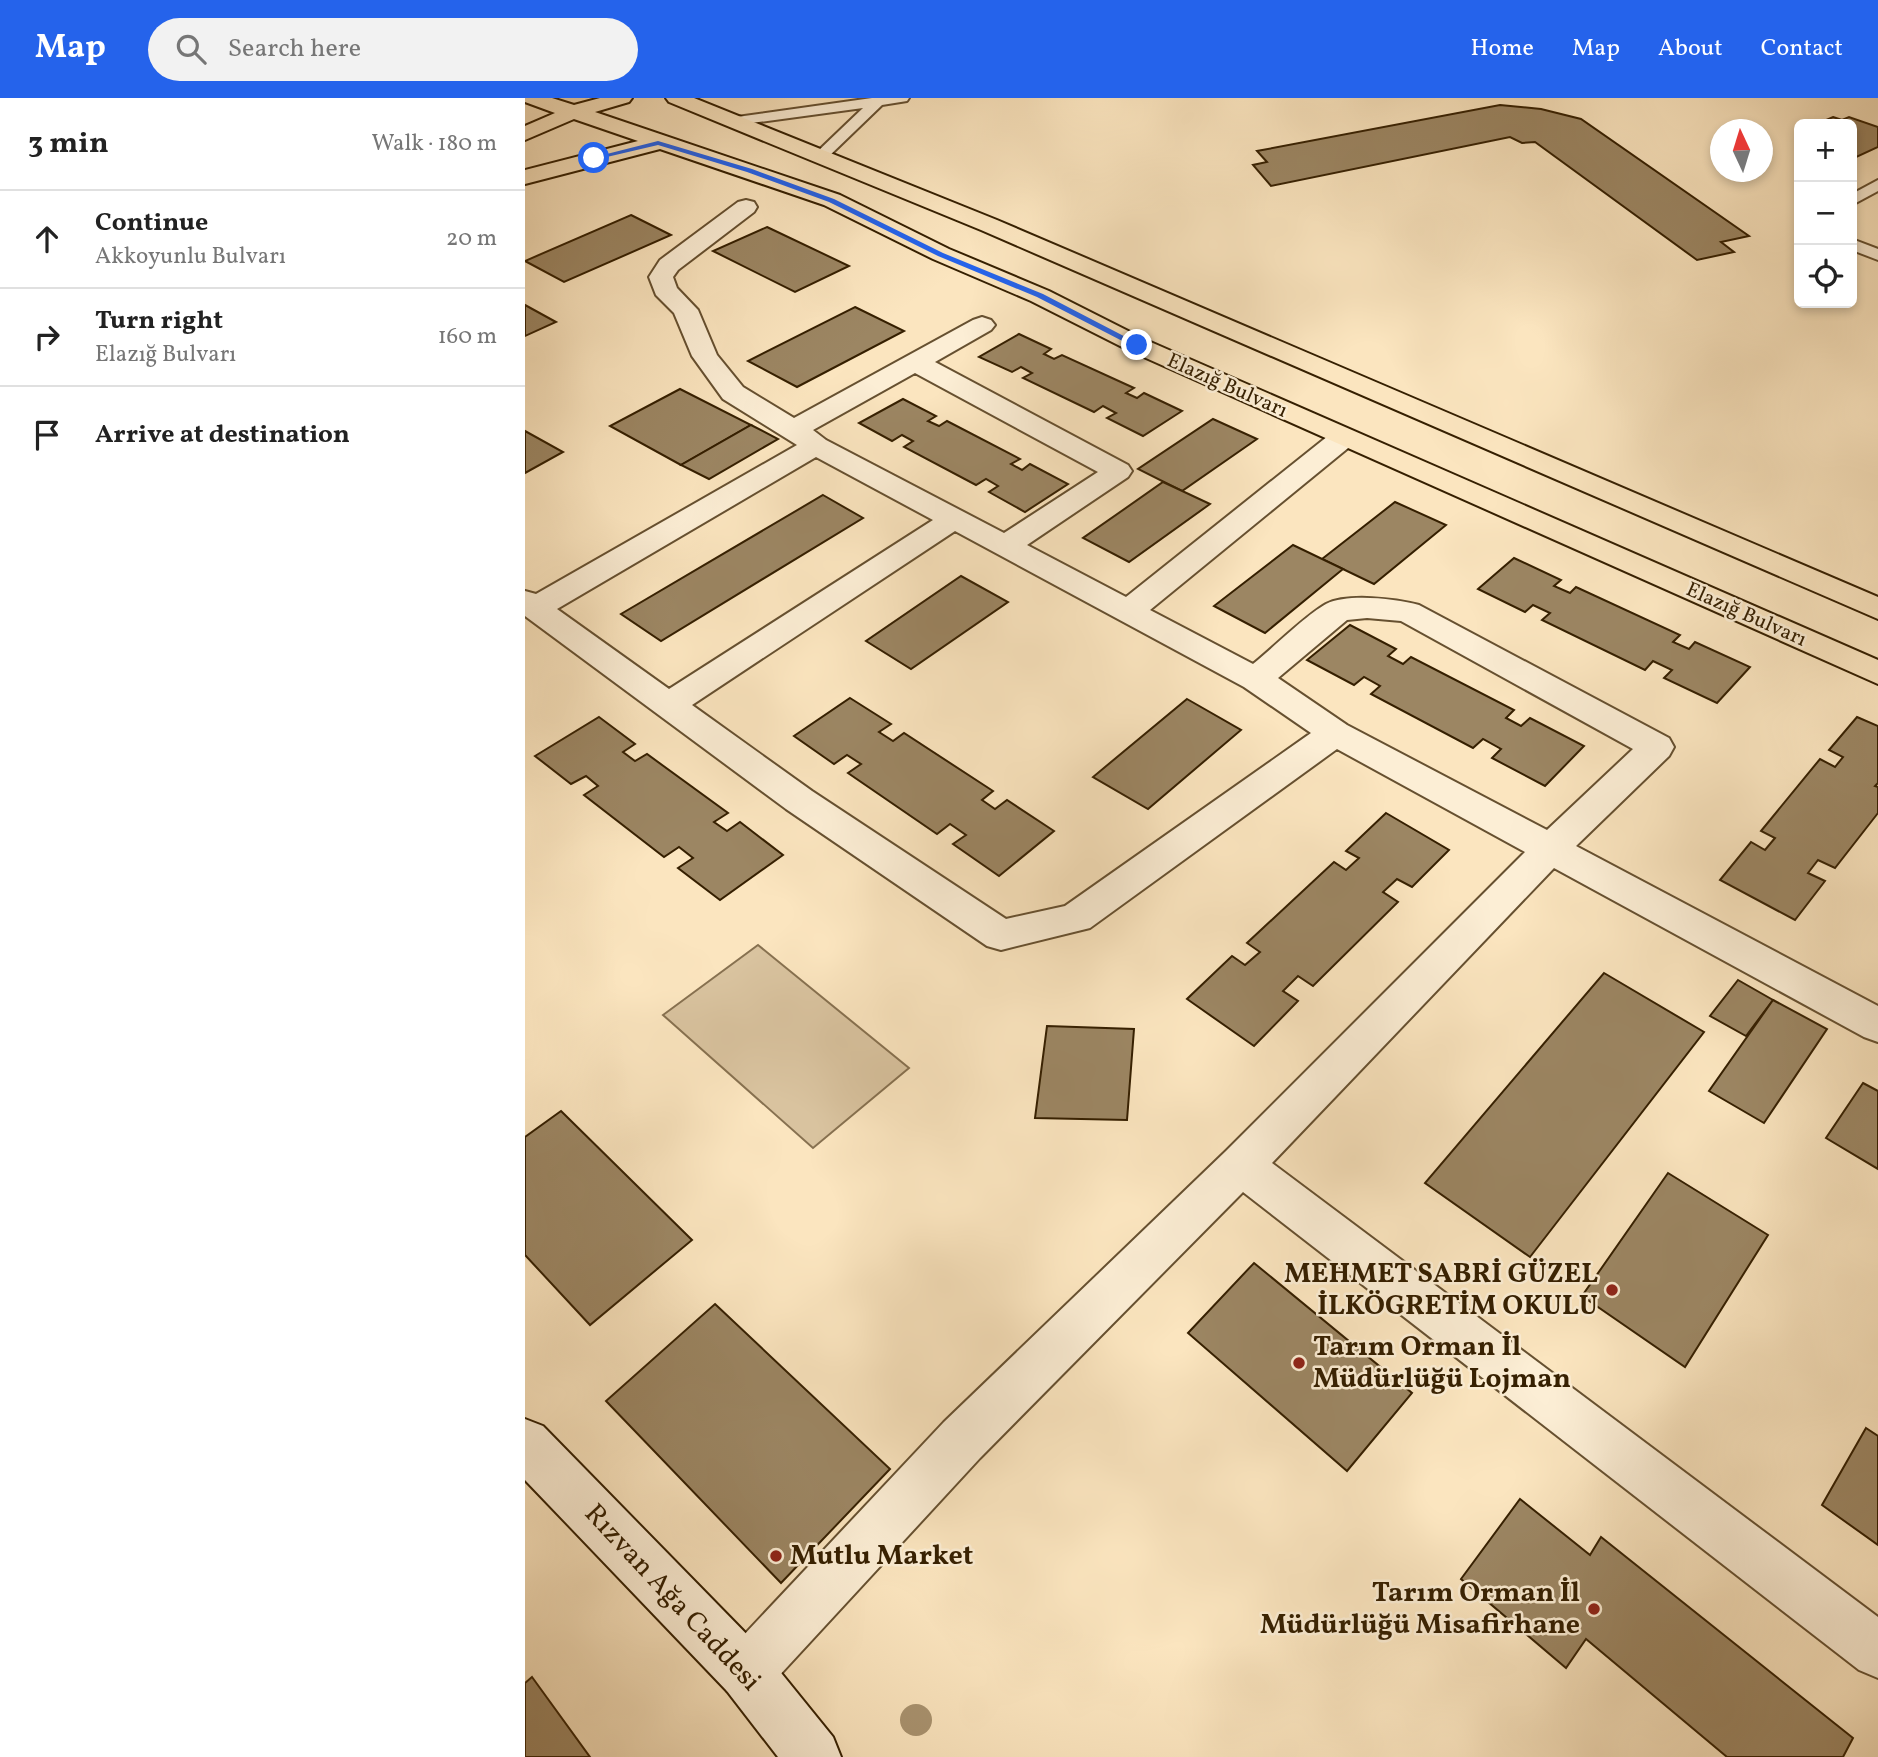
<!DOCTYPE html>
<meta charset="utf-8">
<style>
:root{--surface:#fff;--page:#f2f2f2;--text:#222;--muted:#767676;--line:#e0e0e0;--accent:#2563eb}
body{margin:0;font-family:Vollkorn,serif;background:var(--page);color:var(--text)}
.controls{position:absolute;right:21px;top:21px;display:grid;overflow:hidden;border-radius:10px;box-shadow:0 4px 10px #0003}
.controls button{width:63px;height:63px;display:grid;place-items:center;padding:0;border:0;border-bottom:2px solid var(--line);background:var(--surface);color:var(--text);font:35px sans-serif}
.compass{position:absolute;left:1185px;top:21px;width:63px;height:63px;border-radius:50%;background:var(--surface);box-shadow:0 4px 10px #0003;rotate:356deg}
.stop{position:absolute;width:21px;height:21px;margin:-16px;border:5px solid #2563eb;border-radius:50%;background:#fff}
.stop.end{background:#2563eb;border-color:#fff;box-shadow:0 2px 7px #0008}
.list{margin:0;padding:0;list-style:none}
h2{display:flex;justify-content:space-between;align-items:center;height:91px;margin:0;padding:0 28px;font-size:30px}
h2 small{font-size:23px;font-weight:400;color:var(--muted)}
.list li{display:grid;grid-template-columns:46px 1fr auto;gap:21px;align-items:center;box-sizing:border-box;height:98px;padding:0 28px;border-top:2px solid var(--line)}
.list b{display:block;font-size:26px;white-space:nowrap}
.list p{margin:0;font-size:23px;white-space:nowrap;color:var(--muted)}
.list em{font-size:23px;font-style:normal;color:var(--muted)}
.icon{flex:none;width:38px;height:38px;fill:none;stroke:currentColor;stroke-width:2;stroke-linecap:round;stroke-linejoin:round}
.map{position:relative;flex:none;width:1353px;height:1659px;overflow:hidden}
header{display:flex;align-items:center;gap:42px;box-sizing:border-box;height:98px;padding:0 35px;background:var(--accent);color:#fff}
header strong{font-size:33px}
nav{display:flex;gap:38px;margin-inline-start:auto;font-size:24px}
.search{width:490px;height:63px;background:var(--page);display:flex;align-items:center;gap:18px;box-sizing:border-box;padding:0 24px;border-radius:38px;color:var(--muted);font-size:26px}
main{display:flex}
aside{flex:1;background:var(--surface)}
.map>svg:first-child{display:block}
.green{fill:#d9c39f;stroke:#877150;stroke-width:2}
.building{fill:#9c8663;stroke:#351f00;stroke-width:2}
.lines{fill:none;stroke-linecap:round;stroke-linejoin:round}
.lane-casing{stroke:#665030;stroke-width:4}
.street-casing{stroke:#665030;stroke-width:4}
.secondary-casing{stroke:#351f00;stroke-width:4}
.primary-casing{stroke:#351f00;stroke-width:4}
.lane{fill:#fceed5;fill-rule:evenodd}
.street{fill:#fceed5;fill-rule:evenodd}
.secondary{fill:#fceed5;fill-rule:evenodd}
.primary{fill:#fbe5bf;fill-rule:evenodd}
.tree{fill:#a99370}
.route{fill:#2563eb}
.poi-dot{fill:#8f2418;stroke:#fceed5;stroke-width:2.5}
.labels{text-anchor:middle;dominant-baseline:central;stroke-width:5;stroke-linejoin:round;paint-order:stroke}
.far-street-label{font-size:21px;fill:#351f00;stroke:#fceed5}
.near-poi-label{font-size:28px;font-weight:bold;fill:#351f00;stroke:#fceed5;text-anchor:end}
.near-street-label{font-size:28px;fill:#351f00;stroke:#fceed5}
</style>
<header>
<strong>Map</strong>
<div class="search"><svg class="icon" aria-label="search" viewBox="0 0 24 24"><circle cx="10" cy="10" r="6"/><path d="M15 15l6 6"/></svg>Search here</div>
<nav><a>Home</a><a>Map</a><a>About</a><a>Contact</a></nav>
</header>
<main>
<aside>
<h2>3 min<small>Walk · 180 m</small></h2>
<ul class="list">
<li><svg class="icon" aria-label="ahead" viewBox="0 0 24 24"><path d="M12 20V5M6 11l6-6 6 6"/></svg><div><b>Continue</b><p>Akkoyunlu Bulvarı</p></div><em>20 m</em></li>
<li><svg class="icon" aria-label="right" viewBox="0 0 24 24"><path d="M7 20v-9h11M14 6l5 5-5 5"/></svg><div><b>Turn right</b><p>Elazığ Bulvarı</p></div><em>160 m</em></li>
<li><svg class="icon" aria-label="arrive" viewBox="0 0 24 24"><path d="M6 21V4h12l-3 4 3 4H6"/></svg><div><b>Arrive at destination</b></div></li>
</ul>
</aside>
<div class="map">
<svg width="1353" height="1659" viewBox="0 0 1353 1659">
<rect width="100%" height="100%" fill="#fbe5bf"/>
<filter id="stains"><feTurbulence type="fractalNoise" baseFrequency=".00286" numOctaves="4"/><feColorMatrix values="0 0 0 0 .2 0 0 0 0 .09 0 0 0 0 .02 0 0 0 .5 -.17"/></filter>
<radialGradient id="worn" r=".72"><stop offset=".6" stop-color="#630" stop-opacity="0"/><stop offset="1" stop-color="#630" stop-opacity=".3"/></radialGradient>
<path class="green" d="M 233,847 L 384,970 L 288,1050 L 138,917 Z"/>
<g class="building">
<path d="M 975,7 L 1016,11 L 1056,21 L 1224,138 L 1196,144 L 1209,154 L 1172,162 L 1010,44 L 997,45 L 985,39 L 746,88 L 728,67 L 742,64 L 732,53 Z"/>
<path d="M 1308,19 L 1317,22 L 1324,19 L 1353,29 L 1353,49 L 1327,61 L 1327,26 L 1292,26 Z"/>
<path d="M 106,117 L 146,137 L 39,184 L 0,163 Z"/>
<path d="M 242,129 L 324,168 L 270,194 L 188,153 Z"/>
<path d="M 0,207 L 31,224 L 0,238 Z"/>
<path d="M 330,209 L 379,233 L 272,289 L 223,263 Z"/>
<path d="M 494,236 L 526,251 L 519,256 L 529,261 L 537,257 L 609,290 L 601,295 L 612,300 L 619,295 L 657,313 L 618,338 L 582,320 L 591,315 L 578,308 L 569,314 L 498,280 L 507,275 L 496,269 L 487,274 L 454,259 Z"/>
<path d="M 155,291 L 226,327 L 156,367 L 85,328 Z"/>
<path d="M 378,301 L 411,318 L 403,323 L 414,328 L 422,323 L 495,361 L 486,366 L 497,372 L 505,366 L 543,386 L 500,414 L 464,394 L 473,388 L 461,381 L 451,387 L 379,349 L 388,343 L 377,337 L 367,343 L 334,325 Z"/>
<path d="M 688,321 L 732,341 L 657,393 L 613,371 Z"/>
<path d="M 226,327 L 253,341 L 184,381 L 156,367 Z"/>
<path d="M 0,333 L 38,354 L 0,375 Z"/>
<path d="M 638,384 L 685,406 L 604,464 L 558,440 Z"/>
<path d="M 298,397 L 338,420 L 136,543 L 96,516 Z"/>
<path d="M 870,404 L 921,427 L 849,486 L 797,461 Z"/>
<path d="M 768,447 L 818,471 L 740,535 L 689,508 Z"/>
<path d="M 989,460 L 1036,482 L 1029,488 L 1045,495 L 1051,489 L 1155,537 L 1148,544 L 1164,551 L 1170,544 L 1225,569 L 1192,605 L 1139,580 L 1147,572 L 1128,563 L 1120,572 L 1017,522 L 1025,515 L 1008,507 L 1000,514 L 953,491 Z"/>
<path d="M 436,478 L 483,504 L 386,571 L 341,543 Z"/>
<path d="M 825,527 L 871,551 L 863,558 L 878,566 L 886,559 L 989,612 L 981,620 L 996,628 L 1005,620 L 1059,648 L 1020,688 L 967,660 L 976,651 L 958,641 L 948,650 L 846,596 L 855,588 L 839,579 L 829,587 L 782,562 Z"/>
<path d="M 325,600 L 366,626 L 354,634 L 368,643 L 379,635 L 468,693 L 457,702 L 470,711 L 482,702 L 529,733 L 474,778 L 428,746 L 441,737 L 425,726 L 412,736 L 323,675 L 336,666 L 322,657 L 309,666 L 269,638 Z"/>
<path d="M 662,601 L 716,632 L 623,711 L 568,679 Z"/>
<path d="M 74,619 L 110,646 L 98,654 L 110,663 L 122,656 L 203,715 L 189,724 L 202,733 L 215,724 L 258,757 L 195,802 L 153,770 L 168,760 L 154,749 L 139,759 L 59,697 L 73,688 L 61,678 L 46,686 L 10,658 Z"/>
<path d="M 1332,619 L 1353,628 L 1353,685 L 1350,688 L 1353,689 L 1353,715 L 1310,770 L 1293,762 L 1283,775 L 1300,783 L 1270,822 L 1195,782 L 1226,744 L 1240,752 L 1250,740 L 1236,733 L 1295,661 L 1310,669 L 1318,659 L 1304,652 Z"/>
<path d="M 861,715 L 924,752 L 887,789 L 872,781 L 858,794 L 873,804 L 788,888 L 773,878 L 758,893 L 773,903 L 729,948 L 662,901 L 707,858 L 720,867 L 735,854 L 722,845 L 809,764 L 821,772 L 834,760 L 821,753 Z"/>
<path d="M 1079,875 L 1179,934 L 1005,1159 L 900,1085 Z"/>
<path d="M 1213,882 L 1248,902 L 1221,938 L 1185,918 Z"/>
<path d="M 1248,902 L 1302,931 L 1239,1025 L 1184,993 Z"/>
<path d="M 522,928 L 609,931 L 602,1022 L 510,1020 Z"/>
<path d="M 1338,985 L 1353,993 L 1353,1071 L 1301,1040 Z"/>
<path d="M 36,1013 L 167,1142 L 65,1227 L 0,1157 L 0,1039 Z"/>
<path d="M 1143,1075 L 1243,1137 L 1160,1269 L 1057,1198 Z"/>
<path d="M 729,1165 L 887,1295 L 822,1373 L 663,1235 Z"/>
<path d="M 190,1206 L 365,1371 L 256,1485 L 81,1303 Z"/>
<path d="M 1341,1330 L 1353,1338 L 1353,1447 L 1297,1407 Z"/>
<path d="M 995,1401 L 1065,1457 L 1076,1439 L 1328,1640 L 1318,1659 L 1202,1659 L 1061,1541 L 1041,1570 L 936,1481 Z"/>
<path d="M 7,1579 L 65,1659 L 0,1659 L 0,1585 Z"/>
</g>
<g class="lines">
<g class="lane-casing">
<g id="lane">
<path d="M 347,0 L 384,0 L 382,3 L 357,7 L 302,60 L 297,61 L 290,57 L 292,54 L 338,10 L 212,27 L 205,23 L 212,19 Z"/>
<path d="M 1353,82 L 1353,93 L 1327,107 L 1327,96 Z"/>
<path d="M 1327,141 L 1353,151 L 1353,162 L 1327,152 Z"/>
</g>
</g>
<g class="street-casing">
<path id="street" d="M 221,102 L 229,104 L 232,109 L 229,114 L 153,172 L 148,179 L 152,190 L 173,212 L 192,257 L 218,289 L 269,320 L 448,222 L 457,219 L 466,222 L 470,227 L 466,232 L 410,264 L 603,367 L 607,373 L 603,379 L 502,447 L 601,499 L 808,334 L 818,332 L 828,334 L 832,340 L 828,346 L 625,512 L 728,566 C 748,550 781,517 801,506 C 823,495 871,501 894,507 L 1144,640 L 1149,649 L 1144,658 L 1051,748 L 1353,908 L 1353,944 L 1339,939 L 1029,770 L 747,1065 L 1353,1519 L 1353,1580 L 1334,1572 L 718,1094 L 455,1360 L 240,1593 L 221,1601 L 202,1593 L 194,1574 L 202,1555 L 419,1324 L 701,1053 L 1000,754 L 812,651 L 565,830 L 476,852 L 462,848 L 261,711 L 0,518 L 0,493 L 11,496 L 272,347 L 198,301 L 167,258 L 149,215 L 131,197 L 124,179 L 135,162 L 213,104 ZM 390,275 L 573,374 L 479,435 L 301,342 L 288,332 ZM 291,359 L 408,422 L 144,591 L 32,511 ZM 430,433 L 719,589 L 786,635 L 540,808 L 481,821 L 287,693 L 167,607 ZM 842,520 L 876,523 L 1108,651 L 1022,732 L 822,627 L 753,580 L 822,522 Z"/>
</g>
<g class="secondary-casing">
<path id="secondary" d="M 0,1321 L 18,1328 L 240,1555 L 308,1639 L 316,1659 L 253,1659 L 202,1593 L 0,1382 Z"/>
</g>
<g class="primary-casing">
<g id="primary">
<path d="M 0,0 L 27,0 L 49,7 L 75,0 L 107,0 L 104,4 L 70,14 L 315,97 L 424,151 L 524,193 L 621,242 L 1353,562 L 1353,586 L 603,252 L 506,203 L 408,161 L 299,107 L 135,51 L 0,86 L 0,72 L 113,43 L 49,21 L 0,42 L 0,28 L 30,15 L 0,4 Z"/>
<path d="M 141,0 L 169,0 L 472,122 L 1353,499 L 1353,521 L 456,132 L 144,4 Z"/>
</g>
</g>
<use href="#lane" class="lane"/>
<use href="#street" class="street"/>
<use href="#secondary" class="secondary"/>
<use href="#primary" class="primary"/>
</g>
<circle class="tree" cx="391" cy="1622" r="16"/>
<path class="route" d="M 133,43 L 227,71 L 309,101 L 418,155 L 518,196 L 616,247 L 609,249 L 512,199 L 413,158 L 304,104 L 222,74 L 133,47 L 69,62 L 66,60 Z"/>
<g class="poi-dot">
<circle cx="1087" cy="1192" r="7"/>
<circle cx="774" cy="1265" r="7"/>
<circle cx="251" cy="1458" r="7"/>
<circle cx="1069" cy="1511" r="7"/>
</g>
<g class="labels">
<g class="far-street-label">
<text transform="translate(702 288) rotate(24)">Elazığ Bulvarı</text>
<text transform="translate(1221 517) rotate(24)">Elazığ Bulvarı</text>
</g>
<g class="near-poi-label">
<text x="1073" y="1176">MEHMET SABRİ GÜZEL<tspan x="1073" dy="32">İLKÖGRETİM OKULU</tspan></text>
<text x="788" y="1249" text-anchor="start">Tarım Orman İl<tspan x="788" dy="32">Müdürlüğü Lojman</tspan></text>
<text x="265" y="1458" text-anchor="start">Mutlu Market</text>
<text x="1055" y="1495">Tarım Orman İl<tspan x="1055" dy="32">Müdürlüğü Misafirhane</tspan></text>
</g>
<g class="near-street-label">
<text transform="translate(147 1500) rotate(47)">Rızvan Ağa Caddesi</text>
</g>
</g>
<rect width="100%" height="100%" filter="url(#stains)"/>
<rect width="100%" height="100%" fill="url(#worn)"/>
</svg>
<div class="controls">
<button>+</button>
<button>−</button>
<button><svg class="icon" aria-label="locate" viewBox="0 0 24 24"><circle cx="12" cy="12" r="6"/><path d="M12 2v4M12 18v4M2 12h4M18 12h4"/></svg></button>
</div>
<svg class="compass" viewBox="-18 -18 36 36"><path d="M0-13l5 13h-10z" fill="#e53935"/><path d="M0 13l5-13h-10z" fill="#767676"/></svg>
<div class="stop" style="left:69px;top:60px"></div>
<div class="stop end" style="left:612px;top:247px"></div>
</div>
</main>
